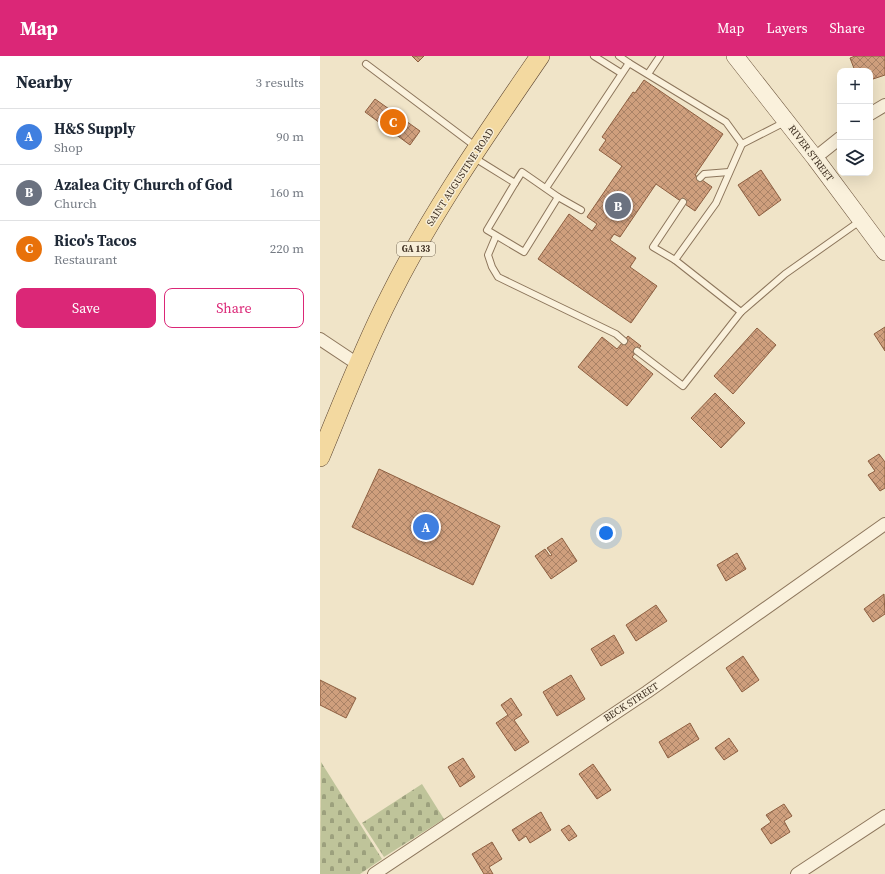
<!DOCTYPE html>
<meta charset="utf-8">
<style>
:root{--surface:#fff;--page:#f6f6f7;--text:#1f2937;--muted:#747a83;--line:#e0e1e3;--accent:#db2777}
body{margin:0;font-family:"Source Serif 4",serif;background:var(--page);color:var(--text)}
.controls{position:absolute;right:12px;top:12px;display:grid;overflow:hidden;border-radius:8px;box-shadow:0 4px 16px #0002}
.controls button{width:36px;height:36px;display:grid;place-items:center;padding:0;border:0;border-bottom:1px solid var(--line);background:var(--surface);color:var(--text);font:20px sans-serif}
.you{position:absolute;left:286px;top:477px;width:14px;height:14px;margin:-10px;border:3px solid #fff;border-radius:50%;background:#1a73e8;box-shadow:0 0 0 6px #1a73e833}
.badge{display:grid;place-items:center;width:26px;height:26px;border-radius:50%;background:var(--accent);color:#fff;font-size:13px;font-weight:700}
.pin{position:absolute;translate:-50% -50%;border:2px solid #fff;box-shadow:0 1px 4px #0006}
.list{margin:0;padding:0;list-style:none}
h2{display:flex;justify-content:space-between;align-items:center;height:52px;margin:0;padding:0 16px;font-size:17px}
h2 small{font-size:13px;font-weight:400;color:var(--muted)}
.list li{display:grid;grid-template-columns:26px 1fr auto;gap:12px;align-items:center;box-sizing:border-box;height:56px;padding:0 16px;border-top:1px solid var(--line)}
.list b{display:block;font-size:15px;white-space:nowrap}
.list p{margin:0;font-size:13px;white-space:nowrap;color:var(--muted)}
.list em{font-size:13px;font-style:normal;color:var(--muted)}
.actions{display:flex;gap:8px;padding:12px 16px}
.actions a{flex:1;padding:9px 0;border:1px solid var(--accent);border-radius:8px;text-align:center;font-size:14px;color:var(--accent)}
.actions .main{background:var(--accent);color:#fff}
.icon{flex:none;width:22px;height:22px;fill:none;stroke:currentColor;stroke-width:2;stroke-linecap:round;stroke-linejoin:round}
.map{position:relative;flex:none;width:565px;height:818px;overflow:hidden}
header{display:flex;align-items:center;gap:24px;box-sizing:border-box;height:56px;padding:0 20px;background:var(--accent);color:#fff}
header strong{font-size:19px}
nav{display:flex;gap:22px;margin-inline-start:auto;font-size:14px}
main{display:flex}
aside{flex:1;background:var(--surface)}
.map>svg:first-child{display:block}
.cemetery{fill:url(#cemetery-stones)}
.building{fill:url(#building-cross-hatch);stroke:#8d5f41}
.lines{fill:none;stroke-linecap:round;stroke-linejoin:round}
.lane-casing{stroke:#8d765c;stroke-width:8}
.street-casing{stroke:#8d765c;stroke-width:14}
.secondary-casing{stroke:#6f573f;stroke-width:18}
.primary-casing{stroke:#5b4430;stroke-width:20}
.lane{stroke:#faf1dc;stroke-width:6}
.street{stroke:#faf1dc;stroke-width:12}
.secondary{stroke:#faf1dc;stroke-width:17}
.primary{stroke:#f3d9a0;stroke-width:19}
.labels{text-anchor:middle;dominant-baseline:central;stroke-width:3;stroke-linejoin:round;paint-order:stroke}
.shield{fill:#f7eed8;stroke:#756857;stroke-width:1}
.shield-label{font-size:9px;font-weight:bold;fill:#3d2e20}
.street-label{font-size:10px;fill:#3d2e20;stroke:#f7eed8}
</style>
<header>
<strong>Map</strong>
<nav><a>Map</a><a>Layers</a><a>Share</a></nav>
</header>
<main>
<aside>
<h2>Nearby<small>3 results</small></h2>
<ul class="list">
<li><span class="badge" style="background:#3f7fe0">A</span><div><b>H&amp;S Supply</b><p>Shop</p></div><em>90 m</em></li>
<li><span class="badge" style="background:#6b7280">B</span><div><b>Azalea City Church of God</b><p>Church</p></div><em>160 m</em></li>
<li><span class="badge" style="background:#e8710a">C</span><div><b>Rico's Tacos</b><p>Restaurant</p></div><em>220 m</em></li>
</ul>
<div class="actions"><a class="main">Save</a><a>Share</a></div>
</aside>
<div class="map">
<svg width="565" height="818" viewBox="0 0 565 818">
<defs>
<pattern id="cemetery-stones" width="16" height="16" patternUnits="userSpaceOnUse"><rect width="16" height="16" fill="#bfc49a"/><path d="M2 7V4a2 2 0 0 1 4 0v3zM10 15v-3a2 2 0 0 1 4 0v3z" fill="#9ca07d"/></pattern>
<pattern id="building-cross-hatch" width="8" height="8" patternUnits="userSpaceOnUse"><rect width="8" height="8" fill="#cf9f7d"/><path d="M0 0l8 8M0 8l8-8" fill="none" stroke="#a98266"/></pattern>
</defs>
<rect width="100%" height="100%" fill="#f0e4c8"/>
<g class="cemetery">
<path d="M 1,706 L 62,803 L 40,818 L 0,818 Z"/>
<path d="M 102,728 L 124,763 L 64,801 L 42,767 Z"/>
</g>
<g class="building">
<path d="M 92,0 L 104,0 L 98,6 Z"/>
<path d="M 535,0 L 565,0 L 565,19 L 550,24 L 550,15 L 535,15 L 530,2 Z"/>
<path d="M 324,24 L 403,78 L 375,119 L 392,131 L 375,155 L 336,128 L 300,181 L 294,178 L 290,184 L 316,202 L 310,211 L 337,230 L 311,267 L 218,203 L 249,158 L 272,175 L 277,168 L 267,161 L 302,110 L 279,94 L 286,84 L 282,81 L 313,36 L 315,37 Z"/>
<path d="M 55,43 L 100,75 L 90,89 L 45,56 Z"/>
<path d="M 441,114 L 461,144 L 439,160 L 418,129 Z"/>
<path d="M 565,271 L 565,295 L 554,278 Z"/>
<path d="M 437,272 L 456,289 L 413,338 L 394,320 Z"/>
<path d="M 308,280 L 321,290 L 312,301 L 333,318 L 307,350 L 258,311 L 282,281 L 297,293 Z"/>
<path d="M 395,337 L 425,367 L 401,392 L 371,362 Z"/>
<path d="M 559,398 L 565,406 L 565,432 L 560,435 L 548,419 L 555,415 L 548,405 Z"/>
<path d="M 59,413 L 180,470 L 153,529 L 32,471 Z"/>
<path d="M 242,482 L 257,505 L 231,523 L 215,500 L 225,493 L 230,500 L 232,499 L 227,492 Z"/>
<path d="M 417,497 L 426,513 L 406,525 L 397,509 Z"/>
<path d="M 564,538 L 565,558 L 553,566 L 544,553 Z"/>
<path d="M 336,549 L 347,565 L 316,585 L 306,569 Z"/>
<path d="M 294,579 L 304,597 L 281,610 L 271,593 Z"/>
<path d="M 423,600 L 439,624 L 422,636 L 406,612 Z"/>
<path d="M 251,619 L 265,643 L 237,660 L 223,636 Z"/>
<path d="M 0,624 L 36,642 L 26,662 L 0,649 Z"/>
<path d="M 191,642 L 202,659 L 194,664 L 209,686 L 195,695 L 176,667 L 188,659 L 181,649 Z"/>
<path d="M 370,667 L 379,683 L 348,702 L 339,686 Z"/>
<path d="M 409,682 L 418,695 L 404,704 L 395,692 Z"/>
<path d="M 143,702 L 155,721 L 140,731 L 128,711 Z"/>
<path d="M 273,708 L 291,734 L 277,743 L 259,718 Z"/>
<path d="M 464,748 L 472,760 L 464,765 L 470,776 L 451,788 L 441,773 L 451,766 L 446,759 Z"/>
<path d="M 221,756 L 231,774 L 210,787 L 206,780 L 199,785 L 192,774 Z"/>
<path d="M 249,769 L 257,780 L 249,785 L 241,774 Z"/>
<path d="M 172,786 L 182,803 L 169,811 L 173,818 L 164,818 L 152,798 Z"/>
</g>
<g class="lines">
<g class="lane-casing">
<g id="lane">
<path d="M 274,0 L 301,17"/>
<path d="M 299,0 L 309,7"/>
<path d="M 46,8 L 155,90"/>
<path d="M 328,18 L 340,0"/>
<path d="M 422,88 L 465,66"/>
<path d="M 153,101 L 195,127 L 167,174 L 204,196 L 238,141 L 261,154"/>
<path d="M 380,122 L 384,118 L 409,116"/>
<path d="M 195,127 L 202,116 L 238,141"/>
<path d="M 226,132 L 309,7 L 406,66 L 422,88 L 396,147 L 355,204 L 421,256"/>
<path d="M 176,180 L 168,199 L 172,211 L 178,221 L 296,278 L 304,285"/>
<path d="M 355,204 L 333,191 L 363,146"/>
<path d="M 317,295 L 363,330 L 421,256 L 465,218 L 540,165"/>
</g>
</g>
<g class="street-casing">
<g id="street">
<path d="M 550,58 L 565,49"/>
<path d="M 495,102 L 520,82"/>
<path d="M 0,283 L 39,309"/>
<path d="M 54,818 L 327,636 L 565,468"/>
<path d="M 477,818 L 565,760"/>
</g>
</g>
<g class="secondary-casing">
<path id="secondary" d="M 415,0 L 495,102 L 565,196"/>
</g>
<g class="primary-casing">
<path id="primary" d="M 0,401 C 22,348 43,293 69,242 C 111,157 166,79 220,0"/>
</g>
<use href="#lane" class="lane"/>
<use href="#street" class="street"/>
<use href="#secondary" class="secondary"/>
<use href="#primary" class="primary"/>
</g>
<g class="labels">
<rect class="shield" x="77" y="186" width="38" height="14" rx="3"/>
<g class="shield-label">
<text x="96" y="193">GA 133</text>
</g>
<g class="street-label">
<text transform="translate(491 97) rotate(53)">RIVER STREET</text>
<text transform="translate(140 121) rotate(-57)">SAINT AUGUSTINE ROAD</text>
<text transform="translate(311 646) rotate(-33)">BECK STREET</text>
</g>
</g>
</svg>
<div class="controls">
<button>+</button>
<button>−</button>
<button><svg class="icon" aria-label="layers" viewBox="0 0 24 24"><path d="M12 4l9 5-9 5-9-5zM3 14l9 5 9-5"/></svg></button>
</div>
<div class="you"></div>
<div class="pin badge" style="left:106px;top:471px;background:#3f7fe0">A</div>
<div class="pin badge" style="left:298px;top:150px;background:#6b7280">B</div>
<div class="pin badge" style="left:73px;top:66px;background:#e8710a">C</div>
</div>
</main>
